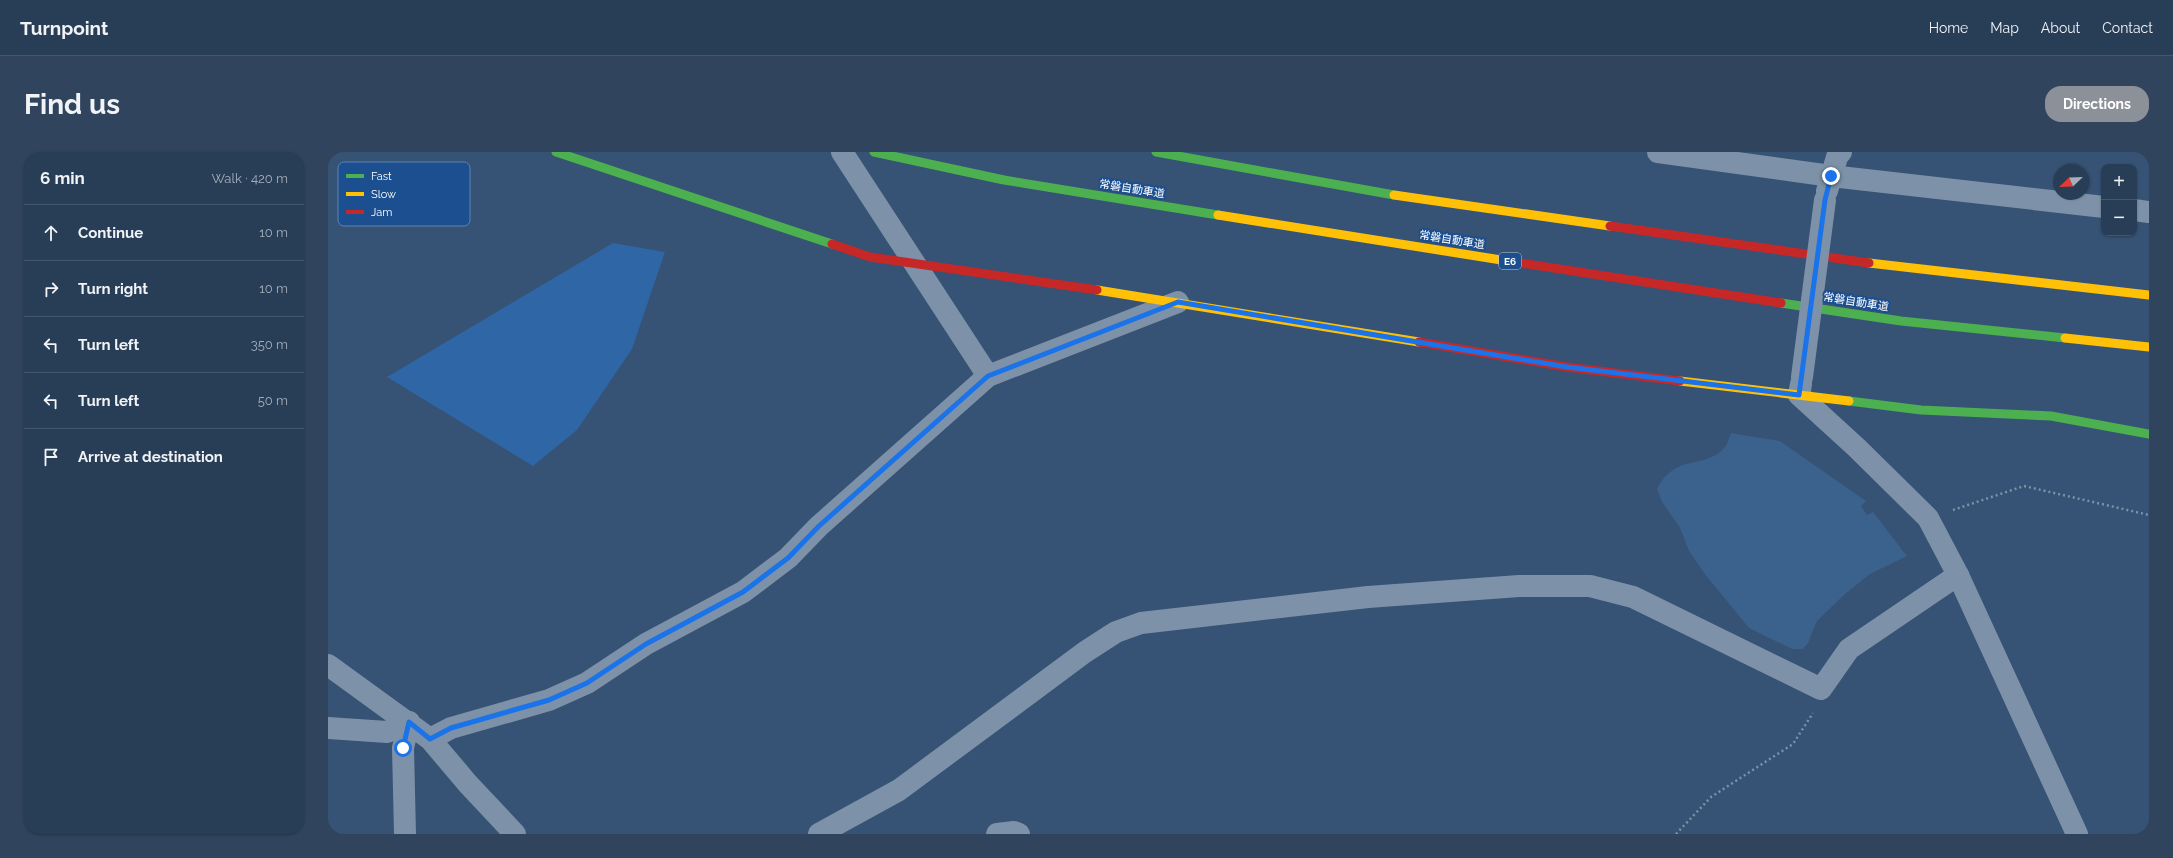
<!DOCTYPE html>
<meta charset="utf-8">
<style>
:root{--surface:#283e57;--page:#30455d;--text:#f1f3f6;--muted:#a5aeba;--line:#44576d;--accent:#8c9099}
body{margin:0;font-family:Raleway,"Noto Sans JP",sans-serif;background:var(--page);color:var(--text)}
.controls{position:absolute;right:12px;top:12px;display:grid;overflow:hidden;border-radius:8px;box-shadow:0 1px 3px #0004}
.controls button{width:36px;height:36px;display:grid;place-items:center;padding:0;border:0;border-bottom:1px solid var(--line);background:var(--surface);color:var(--text);font:20px sans-serif}
.compass{position:absolute;left:1725px;top:12px;width:36px;height:36px;border-radius:50%;background:var(--surface);box-shadow:0 1px 3px #0004;rotate:247deg}
.stop{position:absolute;width:12px;height:12px;margin:-9px;border:3px solid #1a73e8;border-radius:50%;background:#fff}
.stop.end{background:#1a73e8;border-color:#fff;box-shadow:0 1px 4px #0008}
.list{margin:0;padding:0;list-style:none}
h2{display:flex;justify-content:space-between;align-items:center;height:52px;margin:0;padding:0 16px;font-size:17px}
h2 small{font-size:13px;font-weight:400;color:var(--muted)}
.list li{display:grid;grid-template-columns:26px 1fr auto;gap:12px;align-items:center;box-sizing:border-box;height:56px;padding:0 16px;border-top:1px solid var(--line)}
.list b{display:block;font-size:15px;white-space:nowrap}
.list em{font-size:13px;font-style:normal;color:var(--muted)}
.icon{flex:none;width:22px;height:22px;fill:none;stroke:currentColor;stroke-width:2;stroke-linecap:round;stroke-linejoin:round}
.map{position:relative;flex:none;width:1821px;height:682px;overflow:hidden;border-radius:16px}
header{display:flex;align-items:center;gap:24px;box-sizing:border-box;height:56px;padding:0 20px;background:var(--surface);border-bottom:1px solid var(--line)}
header strong{font-size:19px}
nav{display:flex;gap:22px;margin-inline-start:auto;font-size:14px}
.intro{display:flex;align-items:center;justify-content:space-between;box-sizing:border-box;height:96px;padding:0 24px}
h1{margin:0;font-size:28px}
.button{padding:10px 18px;border-radius:16px;background:var(--accent);color:#fff;font-size:14px;font-weight:700}
main{display:flex;gap:24px;padding:0 24px}
aside{flex:1;background:var(--surface);border-radius:16px;box-shadow:0 1px 3px #0004}
.map>svg:first-child{display:block}
.green{fill:#2f66a5}
.water{fill:#3b618d}
.lines{fill:none;stroke-linecap:round;stroke-linejoin:round}
.path{stroke:#7d92a8;stroke-width:2.5;stroke-dasharray:2 3;stroke-linecap:butt}
.street{stroke:#7d92a8;stroke-width:22}
.fast{stroke:#4caf50;stroke-width:9}
.slow{stroke:#ffc107;stroke-width:9}
.jam{stroke:#c62828;stroke-width:9}
.street-bridge{stroke:#7d92a8;stroke-width:22}
.route{stroke:#1a73e8;stroke-width:5}
.labels{text-anchor:middle;dominant-baseline:central;stroke-width:4;stroke-linejoin:round;paint-order:stroke}
.shield{fill:#1b4f8f;stroke:#bbcadd;stroke-width:1}
.shield-label{font-size:10px;font-weight:bold;fill:#fff}
.street-label{font-size:11px;fill:#fff;stroke:#1b4f8f}
.key{fill:#1b4f8f;stroke:#5f84b1;stroke-width:1}
.key-label{font-size:11px;fill:#fff}
</style>
<header>
<strong>Turnpoint</strong>
<nav><a>Home</a><a>Map</a><a>About</a><a>Contact</a></nav>
</header>
<div class="intro"><h1>Find us</h1><a class="button">Directions</a></div>
<main>
<aside>
<h2>6 min<small>Walk · 420 m</small></h2>
<ul class="list">
<li><svg class="icon" aria-label="ahead" viewBox="0 0 24 24"><path d="M12 20V5M6 11l6-6 6 6"/></svg><div><b>Continue</b></div><em>10 m</em></li>
<li><svg class="icon" aria-label="right" viewBox="0 0 24 24"><path d="M7 20v-9h11M14 6l5 5-5 5"/></svg><div><b>Turn right</b></div><em>10 m</em></li>
<li><svg class="icon" aria-label="left" viewBox="0 0 24 24"><path d="M17 20v-9H6M10 6l-5 5 5 5"/></svg><div><b>Turn left</b></div><em>350 m</em></li>
<li><svg class="icon" aria-label="left" viewBox="0 0 24 24"><path d="M17 20v-9H6M10 6l-5 5 5 5"/></svg><div><b>Turn left</b></div><em>50 m</em></li>
<li><svg class="icon" aria-label="arrive" viewBox="0 0 24 24"><path d="M6 21V4h12l-3 4 3 4H6"/></svg><div><b>Arrive at destination</b></div></li>
</ul>
</aside>
<div class="map">
<svg width="1821" height="682" viewBox="0 0 1821 682">
<rect width="100%" height="100%" fill="#365274"/>
<path class="green" d="M 285,91 L 337,100 L 304,197 L 249,278 L 205,314 L 59,225 Z"/>
<path class="water" d="M 1403,281 L 1452,289 L 1538,349 L 1533,354 L 1539,363 L 1545,360 L 1579,404 L 1542,422 L 1516,443 L 1489,469 L 1480,491 L 1475,497 L 1464,497 L 1421,476 L 1376,421 L 1361,399 L 1352,376 L 1334,350 L 1329,337 C 1348,300 1376,319 1397,295 C 1400,292 1401,285 1403,281 Z"/>
<g class="lines">
<g class="path">
<path d="M 1625,358 L 1696,334 L 1821,363"/>
<path d="M 1348,682 L 1383,645 L 1465,592 L 1485,561"/>
</g>
<g class="street">
<path d="M 514,0 L 660,224"/>
<path d="M 1330,0 L 1503,24 L 1776,55"/>
<path d="M 1499,39 L 1509,5 L 1513,0"/>
<path d="M 1806,58 L 1821,60"/>
<path d="M 1473,232 L 1471,243 L 1529,296 L 1600,366 L 1630,423 L 1749,682"/>
<path d="M 0,513 L 102,587 L 140,632 L 187,682"/>
<path d="M 0,576 L 59,580 L 81,570"/>
<path d="M 102,587 L 123,576 L 221,548 L 259,531 L 318,492 L 415,440 L 460,406 L 491,374 L 660,224 L 850,150"/>
<path d="M 77,682 L 75,596 L 81,570"/>
<path d="M 491,682 L 571,638 L 757,500 L 788,480 L 813,471 L 1040,445 L 1191,434 L 1262,434 L 1305,445 L 1493,537 L 1521,497 L 1630,423"/>
<path d="M 669,682 L 686,680 L 691,682"/>
</g>
<g class="fast">
<path d="M 228,0 L 504,92"/>
<path d="M 546,0 L 676,28 L 890,63"/>
<path d="M 828,0 L 1066,43"/>
<path d="M 1453,151 L 1573,169 L 1737,186"/>
<path d="M 1521,249 L 1593,258 L 1723,264 L 1821,282"/>
</g>
<g class="slow">
<path d="M 1066,43 L 1282,74"/>
<path d="M 890,63 L 1186,110"/>
<path d="M 1541,111 L 1821,143"/>
<path d="M 769,138 L 1091,190"/>
<path d="M 1737,186 L 1821,195"/>
<path d="M 1352,229 L 1521,249"/>
</g>
<g class="jam">
<path d="M 1282,74 L 1541,111"/>
<path d="M 504,92 L 542,105 L 769,138"/>
<path d="M 1186,110 L 1453,151"/>
<path d="M 1091,190 L 1239,215 L 1352,229"/>
</g>
<path class="street-bridge" d="M 1474,225 L 1497,48"/>
</g>
<g class="lines">
<path class="route" d="M 75,596 L 81,570 L 102,587 L 123,576 L 221,548 L 259,531 L 318,492 L 415,440 L 460,406 L 491,374 L 660,224 L 850,150 L 1239,215 L 1471,243 L 1497,48 L 1503,24"/>
</g>
<g class="labels">
<rect class="shield" x="1171" y="101" width="22" height="16" rx="3"/>
<g class="shield-label">
<text x="1182" y="109">E6</text>
</g>
<g class="street-label">
<text transform="translate(804 37) rotate(9)">常磐自動車道</text>
<text transform="translate(1124 88) rotate(9)">常磐自動車道</text>
<text transform="translate(1528 150) rotate(9)">常磐自動車道</text>
</g>
</g>
<rect x="10" y="10" width="132" height="64" rx="6" class="key"/>
<rect x="18" y="22" width="18" height="4" fill="#4caf50"/>
<rect x="18" y="40" width="18" height="4" fill="#ffc107"/>
<rect x="18" y="58" width="18" height="4" fill="#c62828"/>
<g class="key-label">
<text x="43" y="28">Fast</text>
<text x="43" y="46">Slow</text>
<text x="43" y="64">Jam</text>
</g>
</svg>
<div class="controls">
<button>+</button>
<button>−</button>
</div>
<svg class="compass" viewBox="-18 -18 36 36"><path d="M0-13l5 13h-10z" fill="#e53935"/><path d="M0 13l5-13h-10z" fill="#a5aeba"/></svg>
<div class="stop" style="left:75px;top:596px"></div>
<div class="stop end" style="left:1503px;top:24px"></div>
</div>
</main>
